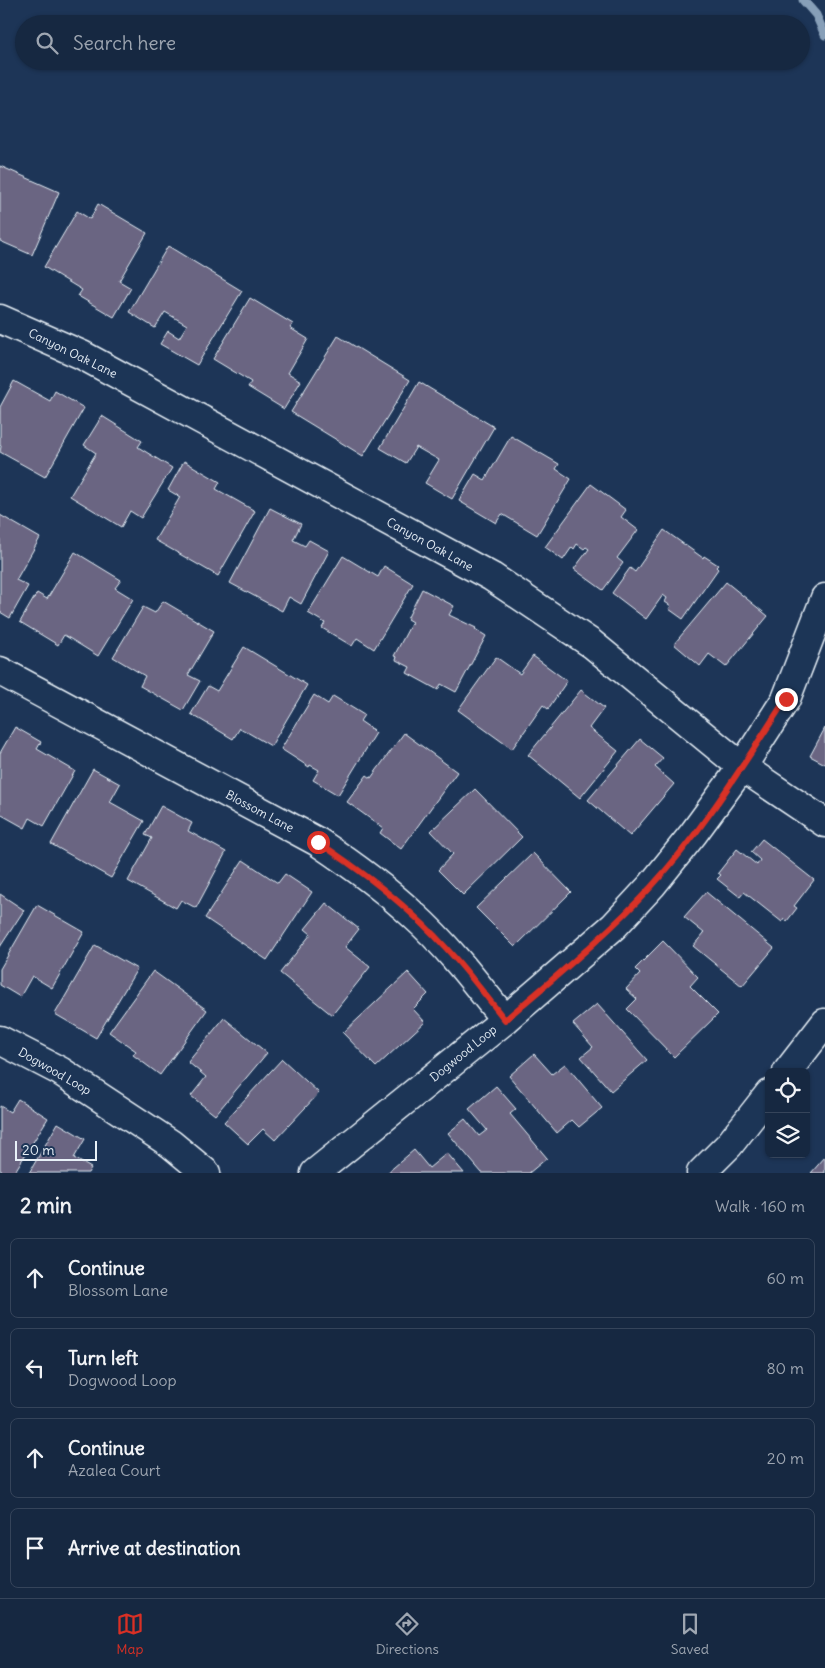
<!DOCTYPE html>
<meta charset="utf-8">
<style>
:root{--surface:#162841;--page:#23344c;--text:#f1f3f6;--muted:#9ea6b1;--line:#35445a;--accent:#d93025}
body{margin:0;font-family:Delius,sans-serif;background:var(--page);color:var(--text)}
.controls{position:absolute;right:15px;bottom:15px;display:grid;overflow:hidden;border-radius:8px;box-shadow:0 1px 4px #0004}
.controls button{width:45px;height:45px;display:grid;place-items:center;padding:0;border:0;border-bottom:1px solid var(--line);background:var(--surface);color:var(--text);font:25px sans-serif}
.scale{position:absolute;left:15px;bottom:12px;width:82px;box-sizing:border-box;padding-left:5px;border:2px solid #e8f1f8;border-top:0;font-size:14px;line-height:18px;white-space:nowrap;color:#e8f1f8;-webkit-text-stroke:4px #1d3557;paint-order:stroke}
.stop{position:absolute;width:15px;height:15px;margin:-11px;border:4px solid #d93025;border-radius:50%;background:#fff}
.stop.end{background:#d93025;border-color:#fff;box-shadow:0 1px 5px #0008}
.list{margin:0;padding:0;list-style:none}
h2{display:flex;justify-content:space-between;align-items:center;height:65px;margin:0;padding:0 20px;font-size:21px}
h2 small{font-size:16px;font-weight:400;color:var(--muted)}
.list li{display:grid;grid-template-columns:32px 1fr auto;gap:15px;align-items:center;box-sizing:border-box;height:80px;margin:0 10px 10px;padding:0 10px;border:1px solid var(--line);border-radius:8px}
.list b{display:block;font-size:19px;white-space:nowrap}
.list p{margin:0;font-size:16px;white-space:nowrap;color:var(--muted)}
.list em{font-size:16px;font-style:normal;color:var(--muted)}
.icon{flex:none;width:28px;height:28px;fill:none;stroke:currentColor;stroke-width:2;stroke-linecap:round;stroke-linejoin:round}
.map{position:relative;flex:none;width:825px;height:1173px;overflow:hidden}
.search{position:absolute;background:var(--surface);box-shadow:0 1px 4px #0004;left:15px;right:15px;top:15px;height:55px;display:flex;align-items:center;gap:12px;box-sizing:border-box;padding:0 18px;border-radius:28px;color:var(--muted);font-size:19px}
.sheet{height:425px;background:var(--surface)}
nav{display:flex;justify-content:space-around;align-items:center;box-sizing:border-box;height:70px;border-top:1px solid var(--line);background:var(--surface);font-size:14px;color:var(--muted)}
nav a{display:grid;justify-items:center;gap:2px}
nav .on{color:var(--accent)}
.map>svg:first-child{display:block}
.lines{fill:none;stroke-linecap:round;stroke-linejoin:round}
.stream{stroke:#879fb8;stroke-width:9}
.building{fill:#6a6582;stroke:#e8f1f8}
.minor-casing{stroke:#e8f1f8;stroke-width:31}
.minor{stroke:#1d3557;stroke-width:28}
.route{stroke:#d93025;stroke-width:6}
.labels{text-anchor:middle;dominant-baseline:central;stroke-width:4;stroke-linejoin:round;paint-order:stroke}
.street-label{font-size:12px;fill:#e8f1f8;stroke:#1d3557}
</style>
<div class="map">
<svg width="825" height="1173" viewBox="0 0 825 1173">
<rect width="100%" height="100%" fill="#1d3557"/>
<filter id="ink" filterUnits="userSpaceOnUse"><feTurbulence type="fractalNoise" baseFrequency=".02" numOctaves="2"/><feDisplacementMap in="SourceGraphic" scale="10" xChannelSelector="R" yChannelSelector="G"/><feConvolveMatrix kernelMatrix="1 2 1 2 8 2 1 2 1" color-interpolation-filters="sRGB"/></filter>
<g filter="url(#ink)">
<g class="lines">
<path class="stream" d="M 803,0 L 816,15 L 825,35"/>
</g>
<g class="building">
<path d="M 0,166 L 59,192 L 32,255 L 0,241 Z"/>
<path d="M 98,204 L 147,233 L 119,281 L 131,288 L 114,317 L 78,296 L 82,290 L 44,267 L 77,211 L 90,219 Z"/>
<path d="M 168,246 L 242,291 L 197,365 L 160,344 L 168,331 L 179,338 L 187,325 L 165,312 L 155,328 L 129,312 Z"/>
<path d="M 250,298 L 293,324 L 290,328 L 308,339 L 288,373 L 301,381 L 284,409 L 248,387 L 251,382 L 213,359 Z"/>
<path d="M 338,336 L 410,380 L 363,456 L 291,412 Z"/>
<path d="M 14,381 L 50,401 L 55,391 L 84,408 L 45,477 L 0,452 L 1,446 L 0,445 L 0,407 Z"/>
<path d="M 419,382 L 494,427 L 452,499 L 425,483 L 439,460 L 416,447 L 406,463 L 380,448 Z"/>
<path d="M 102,416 L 142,441 L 138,447 L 172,468 L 141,518 L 130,511 L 121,527 L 70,496 L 96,453 L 84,445 Z"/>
<path d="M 511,436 L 559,464 L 556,469 L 571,479 L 537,535 L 502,514 L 496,523 L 459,501 L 475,474 L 485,480 Z"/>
<path d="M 184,461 L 220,482 L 216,489 L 255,511 L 218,576 L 155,540 L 180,497 L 168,490 Z"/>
<path d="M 591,484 L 626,510 L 621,517 L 638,530 L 617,558 L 623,563 L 603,590 L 574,569 L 589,549 L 586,547 L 584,549 L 577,544 L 574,549 L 572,547 L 563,560 L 545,547 Z"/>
<path d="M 270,508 L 301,524 L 293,540 L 305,546 L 309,540 L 329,551 L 301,604 L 289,597 L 282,611 L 230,583 Z"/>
<path d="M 0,515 L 40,538 L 16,580 L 28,586 L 10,618 L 0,612 Z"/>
<path d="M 664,530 L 703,558 L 704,556 L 718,565 L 716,567 L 718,569 L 683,619 L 669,609 L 671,606 L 665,602 L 667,598 L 663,595 L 646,619 L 612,593 L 630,568 L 635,572 Z"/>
<path d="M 75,552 L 121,580 L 115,588 L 133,599 L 98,656 L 64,635 L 58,645 L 20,622 L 37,593 L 47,599 Z"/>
<path d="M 343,556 L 378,577 L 384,566 L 413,584 L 374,649 L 357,638 L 352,646 L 322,628 L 325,623 L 308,613 Z"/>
<path d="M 726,582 L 768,616 L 726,667 L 709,654 L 700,666 L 674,644 Z"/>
<path d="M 422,589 L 454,606 L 449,615 L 476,628 L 475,629 L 486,636 L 456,692 L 441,684 L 438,690 L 407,673 L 410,667 L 396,660 L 397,657 L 394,656 L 412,622 L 407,619 Z"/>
<path d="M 163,601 L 214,631 L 188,675 L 200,681 L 183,710 L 140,686 L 145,676 L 113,657 L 143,607 L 155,613 Z"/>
<path d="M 244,647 L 307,685 L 271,746 L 240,728 L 233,739 L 191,714 L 208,686 L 217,691 Z"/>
<path d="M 533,656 L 567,681 L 548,709 L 543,705 L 512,749 L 458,710 L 496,657 L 520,674 Z"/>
<path d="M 581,690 L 604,708 L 589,728 L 618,751 L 580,798 L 528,755 Z"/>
<path d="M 314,695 L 328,704 L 333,696 L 364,715 L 360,721 L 373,730 L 372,731 L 376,733 L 338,795 L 313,780 L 319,770 L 310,765 L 309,767 L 281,749 Z"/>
<path d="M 15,727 L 41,742 L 37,749 L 75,771 L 44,826 L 30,818 L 25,828 L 0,814 L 0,753 Z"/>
<path d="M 825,728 L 825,764 L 810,756 Z"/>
<path d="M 404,733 L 457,772 L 401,849 L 380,833 L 383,828 L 347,802 L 367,775 L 371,778 Z"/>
<path d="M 640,739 L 663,758 L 655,767 L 674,784 L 630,836 L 588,800 Z"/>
<path d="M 93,769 L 120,784 L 110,802 L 144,821 L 111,878 L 51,844 Z"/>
<path d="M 475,789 L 522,837 L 463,895 L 438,870 L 453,854 L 431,831 Z"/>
<path d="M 161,806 L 192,823 L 188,831 L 226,852 L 196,908 L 181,900 L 176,908 L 128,881 L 152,838 L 145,835 Z"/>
<path d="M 762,839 L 814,880 L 794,906 L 797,908 L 787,921 L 784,919 L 782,922 L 744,892 L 740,897 L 717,879 L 721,875 L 718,873 L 737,849 L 757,865 L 760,860 L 751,852 Z"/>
<path d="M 533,853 L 571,892 L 515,947 L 476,908 Z"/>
<path d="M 243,860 L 278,883 L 285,874 L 312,892 L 267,960 L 205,918 Z"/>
<path d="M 706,892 L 774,948 L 742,986 L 693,946 L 704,933 L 684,917 Z"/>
<path d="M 0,894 L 24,910 L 0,947 Z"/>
<path d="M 326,903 L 359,929 L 345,947 L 370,967 L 332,1015 L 280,973 L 311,934 L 305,929 Z"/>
<path d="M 37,905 L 84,932 L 52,988 L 32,976 L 20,997 L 0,985 L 0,969 Z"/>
<path d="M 663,941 L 698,977 L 690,986 L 718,1014 L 674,1057 L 627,1009 L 637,999 L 626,989 L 640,974 L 635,969 Z"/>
<path d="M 95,945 L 137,969 L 96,1038 L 55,1014 Z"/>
<path d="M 153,971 L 207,1010 L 160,1075 L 133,1055 L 136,1051 L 109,1032 Z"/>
<path d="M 408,972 L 428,994 L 413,1009 L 425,1022 L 376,1067 L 343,1033 Z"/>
<path d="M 597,1004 L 647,1060 L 611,1091 L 581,1057 L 593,1047 L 573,1024 Z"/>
<path d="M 224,1018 L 267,1053 L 215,1115 L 191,1096 L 206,1077 L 188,1062 Z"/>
<path d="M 534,1054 L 552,1074 L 565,1064 L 602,1108 L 579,1127 L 572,1120 L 557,1133 L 509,1076 Z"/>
<path d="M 282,1059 L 319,1093 L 275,1140 L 263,1129 L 248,1144 L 224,1122 Z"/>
<path d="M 496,1086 L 516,1109 L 510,1114 L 547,1158 L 529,1173 L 482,1173 L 448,1133 L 465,1119 L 479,1136 L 487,1130 L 469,1109 Z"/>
<path d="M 18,1099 L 48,1118 L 14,1173 L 5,1173 L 0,1170 L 0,1106 L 10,1112 Z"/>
<path d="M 58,1123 L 85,1139 L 74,1158 L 91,1168 L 88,1173 L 29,1173 Z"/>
<path d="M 414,1150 L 429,1168 L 447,1153 L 464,1173 L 387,1173 Z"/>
<path d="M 825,1157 L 825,1173 L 811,1173 Z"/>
</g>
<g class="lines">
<g class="minor-casing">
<g id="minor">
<path d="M 0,319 L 82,355 L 492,577 L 592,644 L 742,767 L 825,823"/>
<path d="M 0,671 L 318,842 C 351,864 383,887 412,914 C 447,945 476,983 505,1020"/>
<path d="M 0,1040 L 60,1071 L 171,1144 L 206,1173"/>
<path d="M 787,1072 L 825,1023"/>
<path d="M 315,1173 L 505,1020 L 614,926 L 652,885 L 693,834 L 742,767 L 786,699 L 825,598"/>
<path d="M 701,1173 L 729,1145 L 769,1094"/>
</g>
</g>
<use href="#minor" class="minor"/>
</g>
</g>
<g class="lines" filter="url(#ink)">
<path class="route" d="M 318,842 C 351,864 383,887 412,914 C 447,945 476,983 505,1020 C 555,977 606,936 651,887 C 703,831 744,763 786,699"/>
</g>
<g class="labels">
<g class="street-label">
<text transform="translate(73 353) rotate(26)">Canyon Oak Lane</text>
<text transform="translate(430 544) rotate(29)">Canyon Oak Lane</text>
<text transform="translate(260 811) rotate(28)">Blossom Lane</text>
<text transform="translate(463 1053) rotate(-39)">Dogwood Loop</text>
<text transform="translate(55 1071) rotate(30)">Dogwood Loop</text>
</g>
</g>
</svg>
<div class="controls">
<button><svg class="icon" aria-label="locate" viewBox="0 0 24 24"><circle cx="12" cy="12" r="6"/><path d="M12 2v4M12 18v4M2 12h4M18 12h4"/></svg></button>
<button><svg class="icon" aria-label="layers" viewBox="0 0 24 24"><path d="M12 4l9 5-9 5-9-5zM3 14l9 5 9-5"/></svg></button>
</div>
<div class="scale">20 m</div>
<div class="stop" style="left:318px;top:842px"></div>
<div class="stop end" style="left:786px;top:699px"></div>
<div class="search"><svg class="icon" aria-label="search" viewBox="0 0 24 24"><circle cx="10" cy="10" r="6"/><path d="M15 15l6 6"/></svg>Search here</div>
</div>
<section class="sheet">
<h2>2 min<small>Walk · 160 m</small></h2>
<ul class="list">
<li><svg class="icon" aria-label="ahead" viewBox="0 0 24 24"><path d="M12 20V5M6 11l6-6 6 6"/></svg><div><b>Continue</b><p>Blossom Lane</p></div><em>60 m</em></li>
<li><svg class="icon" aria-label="left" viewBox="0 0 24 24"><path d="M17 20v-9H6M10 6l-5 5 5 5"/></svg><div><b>Turn left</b><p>Dogwood Loop</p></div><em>80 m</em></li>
<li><svg class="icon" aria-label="ahead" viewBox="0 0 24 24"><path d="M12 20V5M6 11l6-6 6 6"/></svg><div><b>Continue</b><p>Azalea Court</p></div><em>20 m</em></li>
<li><svg class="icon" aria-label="arrive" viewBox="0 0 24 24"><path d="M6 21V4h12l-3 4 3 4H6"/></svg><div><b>Arrive at destination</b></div></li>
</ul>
</section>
<nav>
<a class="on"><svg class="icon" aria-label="map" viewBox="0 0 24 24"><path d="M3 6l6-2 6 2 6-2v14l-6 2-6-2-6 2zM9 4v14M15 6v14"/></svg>Map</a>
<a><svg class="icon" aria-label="directions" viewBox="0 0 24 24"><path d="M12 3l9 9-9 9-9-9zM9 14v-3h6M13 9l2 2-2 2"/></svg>Directions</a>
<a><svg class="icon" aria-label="saved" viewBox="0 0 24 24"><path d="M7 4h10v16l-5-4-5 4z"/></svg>Saved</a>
</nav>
